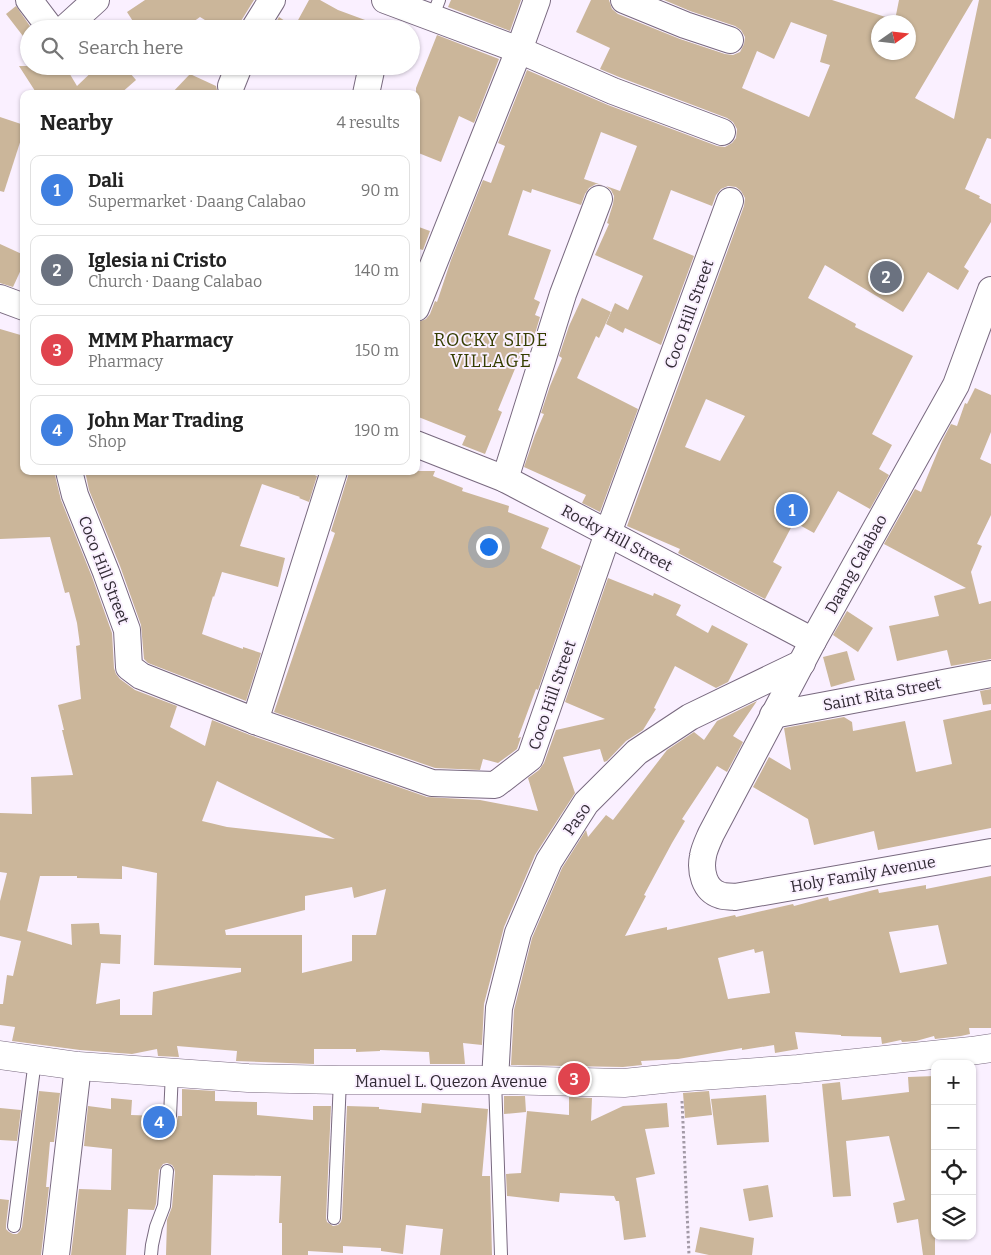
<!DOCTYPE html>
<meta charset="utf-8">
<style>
:root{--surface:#fff;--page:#f2f2f2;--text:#222;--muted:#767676;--line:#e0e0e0;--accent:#0b8043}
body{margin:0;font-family:Bitter,serif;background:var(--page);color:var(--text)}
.controls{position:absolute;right:15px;bottom:15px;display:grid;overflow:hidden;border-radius:10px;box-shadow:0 1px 4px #0004}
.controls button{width:45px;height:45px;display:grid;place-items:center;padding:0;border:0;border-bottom:1px solid var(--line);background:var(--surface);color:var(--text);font:25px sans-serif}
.compass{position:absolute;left:871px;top:15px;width:45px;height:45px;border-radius:50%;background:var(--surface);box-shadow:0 1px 4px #0004;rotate:76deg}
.you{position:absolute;left:488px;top:546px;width:18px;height:18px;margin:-12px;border:4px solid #fff;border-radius:50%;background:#1a73e8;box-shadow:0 0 0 8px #1a73e833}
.badge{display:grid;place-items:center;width:32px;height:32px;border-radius:50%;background:var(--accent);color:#fff;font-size:16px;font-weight:700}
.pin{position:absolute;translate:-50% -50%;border:2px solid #fff;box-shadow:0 1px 5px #0006}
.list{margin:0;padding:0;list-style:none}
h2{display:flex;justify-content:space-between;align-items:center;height:65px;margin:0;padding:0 20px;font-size:21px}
h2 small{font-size:16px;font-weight:400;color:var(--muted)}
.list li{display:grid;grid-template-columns:32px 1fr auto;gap:15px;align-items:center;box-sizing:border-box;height:70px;margin:0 10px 10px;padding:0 10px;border:1px solid var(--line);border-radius:10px}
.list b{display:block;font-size:19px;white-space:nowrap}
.list p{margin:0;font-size:16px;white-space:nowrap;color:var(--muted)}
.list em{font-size:16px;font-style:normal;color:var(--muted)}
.icon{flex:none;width:28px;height:28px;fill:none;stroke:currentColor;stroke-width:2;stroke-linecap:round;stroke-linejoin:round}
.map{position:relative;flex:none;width:991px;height:1255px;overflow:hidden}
.search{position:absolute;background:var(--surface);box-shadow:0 1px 4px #0004;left:20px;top:20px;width:400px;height:55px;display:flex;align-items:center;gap:12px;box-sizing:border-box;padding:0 18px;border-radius:28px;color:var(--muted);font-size:19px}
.panel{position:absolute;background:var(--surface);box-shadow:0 1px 4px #0004;left:20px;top:90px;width:400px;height:385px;border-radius:10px}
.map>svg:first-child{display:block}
.building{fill:#cbb69a;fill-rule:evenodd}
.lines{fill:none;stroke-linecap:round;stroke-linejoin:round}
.lane-casing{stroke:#78697f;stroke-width:14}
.street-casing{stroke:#78697f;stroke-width:28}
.secondary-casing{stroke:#78697f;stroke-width:29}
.path{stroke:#a39aa7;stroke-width:3;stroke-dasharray:2.5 2.5;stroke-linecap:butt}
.lane{stroke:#fff;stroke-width:12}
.street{stroke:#fff;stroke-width:26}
.secondary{stroke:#fff;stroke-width:28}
.labels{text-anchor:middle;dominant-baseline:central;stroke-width:4;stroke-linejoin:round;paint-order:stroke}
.street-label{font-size:16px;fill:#312a34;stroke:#faf0ff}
.neighbourhood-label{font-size:18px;letter-spacing:1px;fill:#353d00;stroke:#faf0ff}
</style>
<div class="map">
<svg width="991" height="1255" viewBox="0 0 991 1255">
<rect width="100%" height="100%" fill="#faf0ff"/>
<g class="building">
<path d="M 145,0 L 254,0 L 241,21 L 239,29 L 220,29 L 200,17 L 183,29 L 138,29 L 127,12 Z"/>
<path d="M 309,0 L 320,0 L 338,10 L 384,27 L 383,29 L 309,29 L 297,22 Z"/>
<path d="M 451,0 L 521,0 L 510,31 L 448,7 Z"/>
<path d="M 591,0 L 609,0 L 612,9 L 618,14 L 680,39 L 725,54 L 733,55 L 740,52 L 744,44 L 745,37 L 741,30 L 735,26 L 690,11 L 664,0 L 832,0 L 895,20 L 899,0 L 973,0 L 915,98 L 954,119 L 979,0 L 991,0 L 991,139 L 987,138 L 965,189 L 980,196 L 979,198 L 991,204 L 991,222 L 964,267 L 969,271 L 958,290 L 928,272 L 903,312 L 825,265 L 808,298 L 856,324 L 855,327 L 913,356 L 872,434 L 892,445 L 879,469 L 889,475 L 870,509 L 838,491 L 814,533 L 794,522 L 773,562 L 782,567 L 765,599 L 678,553 L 680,549 L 627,526 L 744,206 L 745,198 L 741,191 L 736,187 L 728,186 L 721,189 L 716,195 L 712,206 L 671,190 L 653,239 L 694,256 L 661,345 L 625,328 L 623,333 L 606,324 L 615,303 L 628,310 L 643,276 L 595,255 L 609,224 L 607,223 L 613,204 L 614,196 L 611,190 L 606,186 L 620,191 L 637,146 L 601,132 L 584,179 L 602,185 L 596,184 L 589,188 L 585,194 L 581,205 L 532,189 L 531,193 L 523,190 L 508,235 L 551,250 L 534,299 L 540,302 L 535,315 L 540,317 L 532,344 L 526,342 L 498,410 L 502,412 L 485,454 L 462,445 L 466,436 L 416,416 L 416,323 L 426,319 L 430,314 L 435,301 L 437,302 L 451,260 L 483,180 L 491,183 L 505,146 L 498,143 L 527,70 L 608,105 L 717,146 L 725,147 L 732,143 L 736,138 L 737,129 L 733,122 L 727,118 L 619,77 L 600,69 L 610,48 L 576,32 ZM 791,22 L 827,35 L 820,62 L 830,65 L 809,117 L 742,88 L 757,51 L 774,59 ZM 878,22 L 908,22 L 908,52 L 878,52 ZM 706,399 L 745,416 L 720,461 L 685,447 Z"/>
<path d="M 16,6 L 32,29 L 29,29 L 29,38 L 26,40 L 6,14 Z"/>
<path d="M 279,17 L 297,29 L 272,29 Z"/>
<path d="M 437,35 L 499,59 L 474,123 L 459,116 L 441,162 L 416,152 L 416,88 Z"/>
<path d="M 19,66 L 65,66 L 77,86 L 98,66 L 124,66 L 136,80 L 120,94 L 37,94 Z"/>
<path d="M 190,74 L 216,86 L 218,94 L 171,94 Z"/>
<path d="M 0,117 L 24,125 L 24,130 L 4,192 L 0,191 Z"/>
<path d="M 416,226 L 430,231 L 423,250 L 416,248 Z"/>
<path d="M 0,244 L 24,255 L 24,263 L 13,287 L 0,283 Z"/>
<path d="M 582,298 L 611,312 L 599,338 L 596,336 L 577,378 L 638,409 L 600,512 L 582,503 L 586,495 L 524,467 L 535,435 L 544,414 L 541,413 L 550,386 L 562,358 L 559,356 L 569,326 Z"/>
<path d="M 0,329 L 24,336 L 24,471 L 54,471 L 61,500 L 92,577 L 112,633 L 114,668 L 116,674 L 120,679 L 135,690 L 177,706 L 170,727 L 205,746 L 212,720 L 250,735 L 427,797 L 480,800 L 538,811 L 528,778 L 539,770 L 544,763 L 556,730 L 605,719 L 565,702 L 608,578 L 653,596 L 654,593 L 681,605 L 676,615 L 708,633 L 712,625 L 748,644 L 728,682 L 716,688 L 675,666 L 654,708 L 656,709 L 643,730 L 626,741 L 607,761 L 604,762 L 600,749 L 563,757 L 575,793 L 535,855 L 504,927 L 484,1004 L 482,1045 L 463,1043 L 465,1064 L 430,1064 L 429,1052 L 380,1050 L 380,1051 L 356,1052 L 356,1049 L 314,1049 L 314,1064 L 236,1061 L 237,1051 L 177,1046 L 179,1057 L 158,1056 L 157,1049 L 132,1054 L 80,1050 L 12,1041 L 15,1027 L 0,1025 L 0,1004 L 3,1004 L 7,975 L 13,976 L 21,941 L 0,936 L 0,901 L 7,873 L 0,872 L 0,813 L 32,814 L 31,777 L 73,775 L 62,730 L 64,730 L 58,705 L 81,699 L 76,646 L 80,645 L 77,623 L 69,592 L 65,593 L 50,537 L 0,539 ZM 217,781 L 335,839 L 227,827 L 202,821 ZM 122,866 L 157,873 L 154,965 L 241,968 L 241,972 L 153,992 L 152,1015 L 120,1015 L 120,999 L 96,1004 L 101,963 L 120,964 L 121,935 L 100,934 L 99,923 L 71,924 L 72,945 L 27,931 L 40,876 L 77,876 L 77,878 L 122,879 ZM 352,887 L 354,898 L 386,889 L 376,935 L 352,935 L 352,961 L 302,973 L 302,935 L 226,935 L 225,930 L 305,910 L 305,896 Z"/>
<path d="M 975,388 L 991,395 L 991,432 L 980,459 L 991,464 L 991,515 L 977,544 L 982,546 L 971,572 L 979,604 L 991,601 L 991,659 L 951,666 L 947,650 L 897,661 L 889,626 L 939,616 L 934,596 L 966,588 L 884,544 L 915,489 L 921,492 L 942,441 L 951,424 L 957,426 L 965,403 L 967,404 Z"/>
<path d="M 85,471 L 305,471 L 317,476 L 309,502 L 299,498 L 300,497 L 262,484 L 249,520 L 240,546 L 285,558 L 278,587 L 222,572 L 214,597 L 213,596 L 202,634 L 243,649 L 243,647 L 261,653 L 246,701 L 148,663 L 144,659 L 141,625 L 120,566 L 89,490 Z"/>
<path d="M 349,471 L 435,471 L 433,476 L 463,488 L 462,491 L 509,506 L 508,512 L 549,528 L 541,548 L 581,566 L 538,690 L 536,689 L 518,738 L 521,737 L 517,749 L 498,763 L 483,759 L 480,770 L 435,768 L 274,712 L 335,533 L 331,531 L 348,476 Z"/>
<path d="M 847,611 L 873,628 L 858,652 L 833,635 Z"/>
<path d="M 847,651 L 855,680 L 831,687 L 823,657 Z"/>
<path d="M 991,689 L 991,704 L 983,705 L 980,691 Z"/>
<path d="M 757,701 L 733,736 L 743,742 L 727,772 L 717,766 L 682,819 L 685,821 L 672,843 L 644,895 L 646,896 L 625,936 L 667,927 L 667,930 L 735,915 L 736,917 L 793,904 L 794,906 L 828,897 L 829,901 L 878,889 L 879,893 L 926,885 L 926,889 L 991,876 L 991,1028 L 969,1028 L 970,1034 L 961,1036 L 935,1039 L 934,1036 L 916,1041 L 902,1042 L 901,1040 L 882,1044 L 881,1037 L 841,1036 L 841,1035 L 795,1032 L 798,1049 L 775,1053 L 774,1045 L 742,1050 L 742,1048 L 678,1059 L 641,1061 L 642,1065 L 623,1067 L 511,1065 L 514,1010 L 532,938 L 562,868 L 586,830 L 588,837 L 606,815 L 613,820 L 667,750 L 694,732 L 704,740 L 717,721 ZM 938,925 L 947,964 L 900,973 L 889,932 ZM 754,949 L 755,953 L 763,951 L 770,993 L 728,999 L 718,958 Z"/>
<path d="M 991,710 L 991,828 L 878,850 L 874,831 L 814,845 L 808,819 L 753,787 L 769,757 L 791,770 L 784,728 L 844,717 L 852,722 L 853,731 L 905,721 L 916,772 L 952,764 L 943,720 Z"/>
<path d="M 935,1076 L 935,1255 L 923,1255 L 918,1219 L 897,1223 L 893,1203 L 905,1200 L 889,1136 L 846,1141 L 851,1196 L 833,1197 L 822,1084 L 840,1082 L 842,1100 L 909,1092 L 908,1077 Z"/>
<path d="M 182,1089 L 215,1091 L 215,1101 L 257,1102 L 257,1115 L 313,1120 L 313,1106 L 331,1106 L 326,1218 L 327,1222 L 333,1226 L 338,1225 L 341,1222 L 342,1218 L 347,1106 L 379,1107 L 379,1109 L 421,1113 L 422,1103 L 488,1109 L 482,1176 L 490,1176 L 492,1255 L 440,1255 L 443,1229 L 406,1225 L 403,1254 L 381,1251 L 381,1248 L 343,1246 L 343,1253 L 308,1251 L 308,1255 L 282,1255 L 282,1223 L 279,1223 L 281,1176 L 213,1175 L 211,1255 L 166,1255 L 167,1220 L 172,1207 L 175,1172 L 174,1168 L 172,1165 L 167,1163 L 163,1164 L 159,1170 L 156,1204 L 154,1210 L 128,1209 L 126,1255 L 71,1255 L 79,1189 L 111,1190 L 112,1149 L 84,1146 L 88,1106 L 111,1109 L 111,1098 L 132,1100 L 131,1115 L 162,1116 L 163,1119 L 165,1123 L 170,1124 L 177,1121 L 178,1116 L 182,1116 Z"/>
<path d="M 39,1091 L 60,1093 L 54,1142 L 50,1142 L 46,1187 L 49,1187 L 41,1255 L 0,1255 L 0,1199 L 9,1200 L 6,1225 L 6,1229 L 9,1232 L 13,1234 L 17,1234 L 20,1231 L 22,1227 Z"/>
<path d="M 709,1091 L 712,1115 L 685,1118 L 683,1093 Z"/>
<path d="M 766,1095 L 769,1142 L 717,1145 L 711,1099 Z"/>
<path d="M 504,1096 L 525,1096 L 526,1112 L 504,1114 Z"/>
<path d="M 569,1097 L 592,1098 L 591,1121 L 623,1106 L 667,1103 L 669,1127 L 645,1129 L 655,1174 L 636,1178 L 646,1237 L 624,1240 L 619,1201 L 616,1201 L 614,1196 L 560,1193 L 559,1202 L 507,1196 L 506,1174 L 521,1173 L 527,1111 L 569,1115 Z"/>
<path d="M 0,1108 L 21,1110 L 17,1141 L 0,1140 Z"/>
<path d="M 768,1185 L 773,1217 L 749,1221 L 743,1189 Z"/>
<path d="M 700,1227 L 754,1238 L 752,1255 L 709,1255 L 695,1252 Z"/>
</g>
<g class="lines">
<g class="lane-casing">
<g id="lane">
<path d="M 432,18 L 439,0"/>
<path d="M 495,1080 L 501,1255"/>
<path d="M 170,1116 L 172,1072"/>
<path d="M 334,1218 L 340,1080"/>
<path d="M 14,1226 L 35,1060"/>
<path d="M 151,1255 L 152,1245 L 156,1227 L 164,1206 L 167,1171"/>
</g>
</g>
<g class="street-casing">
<g id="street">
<path d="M 29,0 L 51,29"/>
<path d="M 385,0 L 519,50 L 613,91 L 722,132"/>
<path d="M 624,0 L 685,25 L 730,40"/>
<path d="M 64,29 L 96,0"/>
<path d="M 254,29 L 272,0"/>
<path d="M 231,86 L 239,66"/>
<path d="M 366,94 L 372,66"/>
<path d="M 991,290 L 956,385 L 813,641 L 711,834 C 708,841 704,849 703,856 C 700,871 704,890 720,895 C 724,897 730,896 735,897 L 991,852"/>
<path d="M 0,298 L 24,307"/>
<path d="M 416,308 L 519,50 L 537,0"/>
<path d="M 416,444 L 505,479 L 813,641"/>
<path d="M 69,471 L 75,495 L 106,572 L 127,630 L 129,667 L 141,676 L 255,721 L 432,783 L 495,785 L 530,758 L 608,533 L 730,201"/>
<path d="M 505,479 L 563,294 L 599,199"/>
<path d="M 773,715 L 991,674"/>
<path d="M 255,721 L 334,471"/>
<path d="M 495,1080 L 499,1008 L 518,933 L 549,861 L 586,803 L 637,752 L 690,717 L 802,663"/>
<path d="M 56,1255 L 78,1066"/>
</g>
</g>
<g class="secondary-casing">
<path id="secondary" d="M 0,1055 L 78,1066 L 248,1078 L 340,1080 L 492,1080 L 624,1083 L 673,1078 L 798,1069 L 971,1051 L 991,1048"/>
</g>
<path class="path" d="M 682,1101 L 689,1255"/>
<use href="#lane" class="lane"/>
<use href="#street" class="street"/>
<use href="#secondary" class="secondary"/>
</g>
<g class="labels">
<g class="street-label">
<text transform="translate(689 314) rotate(-70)">Coco Hill Street</text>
<text transform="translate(617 538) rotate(28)">Rocky Hill Street</text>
<text transform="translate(856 564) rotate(-61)">Daang Calabao</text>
<text transform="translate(104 570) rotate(69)">Coco Hill Street</text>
<text transform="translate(882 694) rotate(-11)">Saint Rita Street</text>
<text transform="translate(552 695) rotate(-71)">Coco Hill Street</text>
<text transform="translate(577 819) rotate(-55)">Paso</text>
<text transform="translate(863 874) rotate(-10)">Holy Family Avenue</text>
<text x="451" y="1081">Manuel L. Quezon Avenue</text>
</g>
<g class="neighbourhood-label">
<text x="491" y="340">ROCKY SIDE<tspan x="491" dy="21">VILLAGE</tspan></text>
</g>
</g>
</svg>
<div class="controls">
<button>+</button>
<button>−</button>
<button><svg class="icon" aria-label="locate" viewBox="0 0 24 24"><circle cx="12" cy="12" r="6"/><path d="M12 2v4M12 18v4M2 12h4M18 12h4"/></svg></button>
<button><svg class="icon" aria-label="layers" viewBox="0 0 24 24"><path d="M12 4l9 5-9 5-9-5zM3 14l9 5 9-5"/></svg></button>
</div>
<svg class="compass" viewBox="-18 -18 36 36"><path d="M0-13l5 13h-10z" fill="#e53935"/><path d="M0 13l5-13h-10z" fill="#767676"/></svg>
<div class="you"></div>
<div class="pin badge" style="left:792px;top:510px;background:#3f7fe0">1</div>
<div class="pin badge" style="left:886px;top:277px;background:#6b7280">2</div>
<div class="pin badge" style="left:574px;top:1079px;background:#e0444e">3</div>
<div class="pin badge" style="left:159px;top:1122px;background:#3f7fe0">4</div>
<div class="search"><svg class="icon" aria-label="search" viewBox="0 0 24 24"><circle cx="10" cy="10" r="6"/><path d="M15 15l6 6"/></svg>Search here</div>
<section class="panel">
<h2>Nearby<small>4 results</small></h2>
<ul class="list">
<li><span class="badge" style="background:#3f7fe0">1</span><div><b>Dali</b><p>Supermarket · Daang Calabao</p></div><em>90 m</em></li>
<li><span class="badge" style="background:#6b7280">2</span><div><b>Iglesia ni Cristo</b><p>Church · Daang Calabao</p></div><em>140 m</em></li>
<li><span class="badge" style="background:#e0444e">3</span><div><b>MMM Pharmacy</b><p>Pharmacy</p></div><em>150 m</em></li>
<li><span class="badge" style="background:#3f7fe0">4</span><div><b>John Mar Trading</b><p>Shop</p></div><em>190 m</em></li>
</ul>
</section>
</div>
